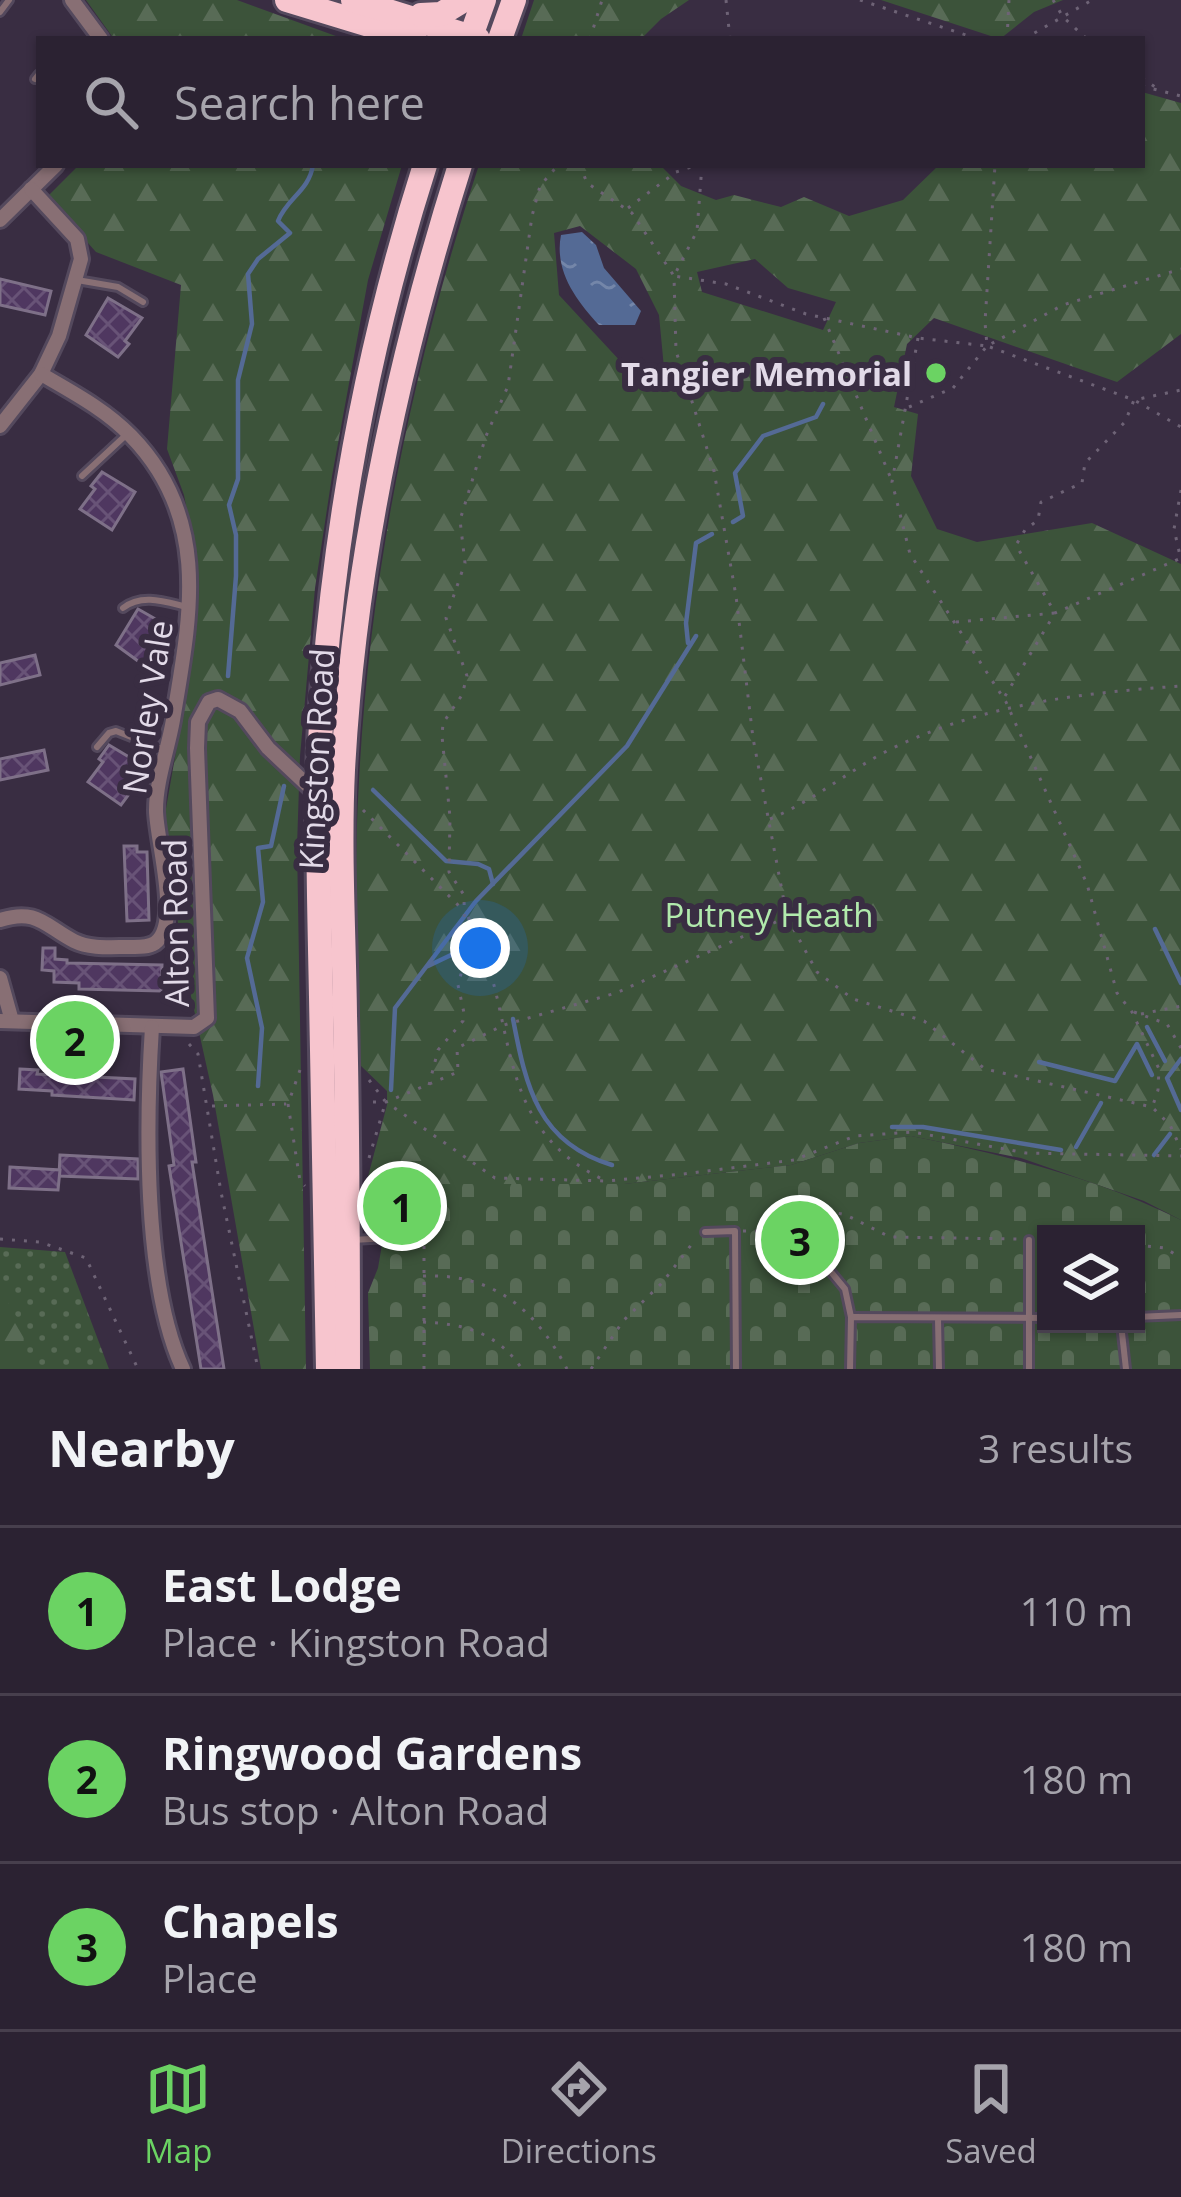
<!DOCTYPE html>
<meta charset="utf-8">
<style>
:root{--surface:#2b2232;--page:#332a3a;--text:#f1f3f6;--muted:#a6a4ac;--line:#473f4d;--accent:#6bd363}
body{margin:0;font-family:"Open Sans",sans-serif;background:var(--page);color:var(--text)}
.controls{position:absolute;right:36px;bottom:36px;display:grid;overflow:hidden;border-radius:0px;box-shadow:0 3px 9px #0004}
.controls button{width:108px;height:108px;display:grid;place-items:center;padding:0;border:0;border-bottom:3px solid var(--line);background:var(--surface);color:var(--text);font:60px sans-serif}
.you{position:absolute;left:480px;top:948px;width:42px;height:42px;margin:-30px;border:9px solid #fff;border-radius:50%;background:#1a73e8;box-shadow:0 0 0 18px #1a73e833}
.badge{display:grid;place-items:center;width:78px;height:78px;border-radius:50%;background:var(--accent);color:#111;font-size:39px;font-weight:700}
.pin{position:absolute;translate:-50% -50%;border:6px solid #fff;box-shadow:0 3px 12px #0006}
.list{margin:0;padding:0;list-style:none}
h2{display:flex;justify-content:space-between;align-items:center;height:156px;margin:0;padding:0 48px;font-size:51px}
h2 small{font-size:39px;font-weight:400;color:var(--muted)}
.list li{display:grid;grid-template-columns:78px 1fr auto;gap:36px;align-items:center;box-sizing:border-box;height:168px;padding:0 48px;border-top:3px solid var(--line)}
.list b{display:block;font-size:45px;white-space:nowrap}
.list p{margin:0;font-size:39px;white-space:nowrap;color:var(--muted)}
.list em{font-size:39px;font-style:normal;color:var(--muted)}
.icon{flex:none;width:66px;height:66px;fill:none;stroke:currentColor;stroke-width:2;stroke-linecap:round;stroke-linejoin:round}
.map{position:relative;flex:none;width:1181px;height:1369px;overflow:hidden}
.search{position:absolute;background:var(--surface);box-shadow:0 3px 9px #0004;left:36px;right:36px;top:36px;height:132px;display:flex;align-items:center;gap:30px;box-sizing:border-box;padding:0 42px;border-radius:0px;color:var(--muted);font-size:45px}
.sheet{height:660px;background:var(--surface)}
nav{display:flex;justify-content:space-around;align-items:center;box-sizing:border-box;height:168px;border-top:3px solid var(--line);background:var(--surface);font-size:33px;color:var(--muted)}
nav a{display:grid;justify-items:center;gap:6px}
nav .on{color:var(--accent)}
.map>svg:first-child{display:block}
.grass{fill:url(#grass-dots)}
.forest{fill:url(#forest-firs);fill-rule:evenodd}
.cemetery{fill:url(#cemetery-stones);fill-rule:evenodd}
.water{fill:url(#water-ripples)}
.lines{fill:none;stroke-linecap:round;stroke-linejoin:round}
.stream{stroke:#546a95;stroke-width:4.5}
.building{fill:url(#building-cross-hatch);stroke:#7e7088;stroke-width:3}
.lane-casing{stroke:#54495d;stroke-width:12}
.street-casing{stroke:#54495d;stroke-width:20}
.highway-casing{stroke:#54495d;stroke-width:30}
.path{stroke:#6e6376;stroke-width:3;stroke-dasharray:3 9;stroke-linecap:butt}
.lane{stroke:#886f74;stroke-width:6}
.street{stroke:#886f74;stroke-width:14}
.highway{stroke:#f7c5ce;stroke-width:24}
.poi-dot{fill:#6bd363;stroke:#392d42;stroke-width:4.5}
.labels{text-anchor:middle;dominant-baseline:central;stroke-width:12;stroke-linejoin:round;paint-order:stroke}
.poi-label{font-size:33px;font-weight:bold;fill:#e2dae8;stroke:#392d42;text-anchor:end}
.street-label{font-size:33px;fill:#e2dae8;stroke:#392d42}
.park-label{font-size:33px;fill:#b1eaac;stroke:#392d42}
</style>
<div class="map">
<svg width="1181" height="1369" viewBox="0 0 1181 1369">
<defs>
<pattern id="grass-dots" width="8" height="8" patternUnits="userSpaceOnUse" patternTransform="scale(3)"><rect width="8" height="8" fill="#3c533a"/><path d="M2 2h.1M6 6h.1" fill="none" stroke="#586b56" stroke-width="1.8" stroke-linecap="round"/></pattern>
<pattern id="forest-firs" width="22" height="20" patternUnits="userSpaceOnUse" patternTransform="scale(3)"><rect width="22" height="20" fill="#3c533a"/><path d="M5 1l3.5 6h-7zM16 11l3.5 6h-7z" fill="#586b56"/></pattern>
<pattern id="cemetery-stones" width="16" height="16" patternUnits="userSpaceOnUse" patternTransform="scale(3)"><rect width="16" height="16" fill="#3c533a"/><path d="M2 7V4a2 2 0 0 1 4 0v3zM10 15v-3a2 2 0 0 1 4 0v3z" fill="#586b56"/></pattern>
<pattern id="water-ripples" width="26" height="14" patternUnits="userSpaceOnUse" patternTransform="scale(3)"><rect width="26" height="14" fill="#546a95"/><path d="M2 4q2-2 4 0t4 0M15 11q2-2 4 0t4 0" fill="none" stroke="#7486a9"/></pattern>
<pattern id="building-cross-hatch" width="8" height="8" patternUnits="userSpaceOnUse" patternTransform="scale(3)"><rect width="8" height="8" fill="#4f3760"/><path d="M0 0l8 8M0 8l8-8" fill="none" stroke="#685377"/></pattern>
</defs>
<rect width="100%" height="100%" fill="#392d42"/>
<path class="grass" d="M 0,1247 L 65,1252 L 109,1369 L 0,1369 Z"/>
<g class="forest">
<path d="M 86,0 L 237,0 L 344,39 L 114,39 Z"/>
<path d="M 534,0 L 689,0 L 661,19 L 641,39 L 521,39 Z"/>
<path d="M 881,0 L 1063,0 L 1034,12 L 1000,39 Z"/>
<path d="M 1142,92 L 1181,103 L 1181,334 L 1117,382 L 934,318 L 907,344 L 894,407 L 918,414 L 911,476 L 937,529 L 977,542 L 1092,523 L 1181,564 L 1181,1220 L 1144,1201 L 1021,1158 L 911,1136 L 859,1143 L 791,1165 L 624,1184 L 366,1184 L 387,1105 L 387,1091 L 359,1064 C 358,970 353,875 359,781 C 370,570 413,365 479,165 L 660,165 L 681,186 L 716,200 L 734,195 L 781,207 L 804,197 L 849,216 L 903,200 L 939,165 L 1142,165 ZM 580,226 L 636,269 L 659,315 L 664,368 L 622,363 L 559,295 L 554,233 ZM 755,259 L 788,288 L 836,302 L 823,330 L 702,292 L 697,272 Z"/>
<path d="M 79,165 L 402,165 L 368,280 L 332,476 L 315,588 L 300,756 L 297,846 L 306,1369 L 261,1369 L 213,1095 L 183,960 L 164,820 L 193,654 L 197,562 L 184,495 L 167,449 L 181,285 L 96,252 L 47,197 Z"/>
<path d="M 0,1288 L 12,1289 L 8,1307 L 24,1325 L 23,1369 L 0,1364 Z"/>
</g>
<path class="cemetery" d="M 911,1136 C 1004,1155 1095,1177 1181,1220 L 1181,1369 L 370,1369 L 368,1293 L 378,1268 L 383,1239 L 378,1209 L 366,1184 L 624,1184 L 791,1165 L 859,1143 ZM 1046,1234 L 1136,1234 L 1136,1324 L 1046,1324 Z"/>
<path class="water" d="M 582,232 L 596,245 L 604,268 L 641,311 L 635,325 L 599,325 C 576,300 554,271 561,235 Z"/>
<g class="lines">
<g class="stream">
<path d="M 733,522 L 743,516 L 735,473 L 763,436 L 816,417 L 823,404"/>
<path d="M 688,643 L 686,623 L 696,543 L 712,534"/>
<path d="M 228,676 L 236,576 L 236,535 L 229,505 L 238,479 L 238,380 L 252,324 L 248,274 L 258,259 L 290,233 L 278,221 C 287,198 309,191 313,165"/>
<path d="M 373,790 L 446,861 L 478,864 L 489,869 L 493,884"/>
<path d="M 1155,929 L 1181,983"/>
<path d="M 428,966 L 472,945"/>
<path d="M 513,1019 C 526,1087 538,1143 612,1165"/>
<path d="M 1147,1027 L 1165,1061"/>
<path d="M 1181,1059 L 1167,1078 L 1181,1110"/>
<path d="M 1039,1062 L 1115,1081 L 1137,1044 L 1152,1075"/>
<path d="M 258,1086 L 262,1028 L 247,958 L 263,902 L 258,848 L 271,846 L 284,786"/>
<path d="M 391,1090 L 395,1008 L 476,901 L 627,746 L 696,636"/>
<path d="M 892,1127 L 923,1127 L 1061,1150"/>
<path d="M 1076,1147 L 1101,1103"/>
<path d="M 1154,1155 L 1170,1134"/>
</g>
</g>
<g class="building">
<path d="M 0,279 L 51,291 L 45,315 L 0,305 Z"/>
<path d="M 108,298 L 142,318 L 125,341 L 129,344 L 118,357 L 86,335 Z"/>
<path d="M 102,472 L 135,492 L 112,530 L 80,509 L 95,489 L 91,486 Z"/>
<path d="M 138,609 L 173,629 L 149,669 L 116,645 Z"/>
<path d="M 35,655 L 40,675 L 0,685 L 0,663 Z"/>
<path d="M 109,745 L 144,766 L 128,787 L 132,790 L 121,805 L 88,782 L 103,762 L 99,759 Z"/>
<path d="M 44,750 L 48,770 L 0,780 L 0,759 Z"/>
<path d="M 124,846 L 137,846 L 137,852 L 147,852 L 149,920 L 127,921 Z"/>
<path d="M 43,948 L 55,948 L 55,959 L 67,960 L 67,963 L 162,965 L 161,991 L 79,989 L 79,983 L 54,982 L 54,971 L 42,970 Z"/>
<path d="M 20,1069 L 38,1070 L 37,1074 L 135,1079 L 134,1100 L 52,1095 L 52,1091 L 19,1089 Z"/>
<path d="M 183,1069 L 196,1162 L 192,1162 L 224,1369 L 201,1369 L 169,1166 L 174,1165 L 161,1072 Z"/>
<path d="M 60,1155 L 138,1159 L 138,1179 L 59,1176 Z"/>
<path d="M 10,1167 L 60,1170 L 58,1190 L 9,1188 Z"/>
<path d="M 419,1192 L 420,1218 L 386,1220 L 385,1195 Z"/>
<path d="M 824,1214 L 824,1233 L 839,1233 L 839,1247 L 824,1247 L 825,1261 L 776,1262 L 775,1216 Z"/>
</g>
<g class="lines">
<g class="lane-casing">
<g id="lane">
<path d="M 0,12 L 9,0"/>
<path d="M 35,79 L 39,74"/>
<path d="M 77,280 L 118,287 L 143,302"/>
<path d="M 82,476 L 126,435"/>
<path d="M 123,608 C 142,593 166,602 187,607"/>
<path d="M 97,747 L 109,733 L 116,731 L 164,750"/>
<path d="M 705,1232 L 735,1231 L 736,1369"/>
<path d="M 352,1240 L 389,1238"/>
<path d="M 831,1272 L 845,1289 L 851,1317"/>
<path d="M 1136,1317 L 1181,1315"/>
<path d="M 938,1319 L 939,1369"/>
<path d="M 1121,1324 L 1126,1369"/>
<path d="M 850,1369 L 851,1317 L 1046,1318"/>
<path d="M 1029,1369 L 1029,1240"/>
</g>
</g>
<g class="street-casing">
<g id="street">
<path d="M 72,0 L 101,39"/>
<path d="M 0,220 L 56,165"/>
<path d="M 0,426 L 41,374 L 59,336 L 81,259 L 77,239 L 31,189"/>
<path d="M 0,920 C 37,908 45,926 74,941 C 90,949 111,947 128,947 C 137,947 147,948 155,943 C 182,924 156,840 156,810 C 156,781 168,749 173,720 C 190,618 212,519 131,436 C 106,410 72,392 41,374"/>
<path d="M 0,978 L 12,1021"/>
<path d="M 0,1021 L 194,1027 L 207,1018 L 197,748 L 198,722 L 209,702 L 218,699 L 240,711 L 268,748 L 320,797"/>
<path d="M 152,1027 C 146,1121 143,1284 183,1369"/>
</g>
</g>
<g class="highway-casing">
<g id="highway">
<path d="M 287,0 L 415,39"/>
<path d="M 353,0 L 478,39"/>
<path d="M 421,15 L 441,14 L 464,0"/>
<path d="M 470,39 L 484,0"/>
<path d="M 500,39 L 514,0"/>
<path d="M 328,1369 C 326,1245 323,1121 321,997 C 319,892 315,785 324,680 C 338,506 372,331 425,165"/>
<path d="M 348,1369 C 348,1251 348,1133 345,1015 C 344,933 339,851 343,770 C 354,564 398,361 460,165"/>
</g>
</g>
<g class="path">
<path d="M 726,0 L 730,39"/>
<path d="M 860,0 L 978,39"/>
<path d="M 1053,0 L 1063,17 L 1087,39"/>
<path d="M 590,39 L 602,0"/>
<path d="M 1007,39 L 1009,0"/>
<path d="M 1024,39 L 1092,0"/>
<path d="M 1142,78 L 1155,87"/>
<path d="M 1142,86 L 1181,96"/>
<path d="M 580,165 L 587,183 L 632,213 L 674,276 L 676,351 L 714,471 L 736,596 L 753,738 L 787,917 L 817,972 L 853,999 L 924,1021 L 985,1069 L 1152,1107 L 1170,1125 L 1181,1149"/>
<path d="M 702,165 L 697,231 L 674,276 L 726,284 L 806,314 L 918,338 L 987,346 L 1063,305 L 1181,269"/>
<path d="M 628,208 L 676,172 L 697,165"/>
<path d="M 824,318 L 892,481"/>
<path d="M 918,338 L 892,482 L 910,554 L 1006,702 L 1087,884 L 1117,993 L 1132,1012 L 1159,1069 L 1158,1090 L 1153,1105"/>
<path d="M 990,347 L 1134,400 L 1181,427"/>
<path d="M 909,407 L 953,388 L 987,346 L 985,322 L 995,165"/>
<path d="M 1181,490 L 1174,529 L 1181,560"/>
<path d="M 956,622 L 1055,613 L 1016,545 L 1025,530 L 1038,520 L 1041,502 L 1082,483 L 1085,463 L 1125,422 L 1134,400 L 1181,390"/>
<path d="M 1005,696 L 1055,613 L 1179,559"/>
<path d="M 363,810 L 462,909"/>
<path d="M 770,819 C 817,799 849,770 891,749 C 983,704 1081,693 1181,686"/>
<path d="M 468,917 C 521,1011 487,1124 604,1180"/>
<path d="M 787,917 L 616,993 L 504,1025 L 457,1048 L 458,1072 L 386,1102 L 495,1178 L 606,1181 L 683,1174 L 794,1160 L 855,1136 L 913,1132 L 1026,1153 L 1181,1156"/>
<path d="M 1134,1012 L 1167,1024 L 1181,1048"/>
<path d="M 1141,1014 L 1181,1006"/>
<path d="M 189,1044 L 198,1054 L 221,1192 L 258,1369"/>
<path d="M 300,1070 L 288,1104 L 300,1181 L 305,1186"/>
<path d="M 369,1080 L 385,1101"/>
<path d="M 429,1085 L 438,1050 L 463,1021 L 464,1013 L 458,985 L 465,959 L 464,895 L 449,872 L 450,817 L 442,736 L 443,723 L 462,695 L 467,676 L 446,618 L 465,563 L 460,520 L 486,436 L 508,386 L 532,216 L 540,186 L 558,165"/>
<path d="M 373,1102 L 384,1102"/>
<path d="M 212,1106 L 286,1104"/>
<path d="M 369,1158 L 385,1104"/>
<path d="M 369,1202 L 373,1228"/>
<path d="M 743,1231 L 760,1231 L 772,1212 L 802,1205 L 846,1215 L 890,1237 L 1017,1239"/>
<path d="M 0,1239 L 40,1242 L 86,1258 L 138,1369"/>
<path d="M 1136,1245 L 1165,1248 L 1181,1258"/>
<path d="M 423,1276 C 494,1273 536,1310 567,1369"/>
<path d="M 423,1322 C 465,1324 498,1333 522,1369"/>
<path d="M 424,1369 L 424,1238"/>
<path d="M 591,1369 L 623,1321 L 662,1283 L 695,1240"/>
</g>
<use href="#lane" class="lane"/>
<use href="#street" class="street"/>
<use href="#highway" class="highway"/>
</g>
<circle class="poi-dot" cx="936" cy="373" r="12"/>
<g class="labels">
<g class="poi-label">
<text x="912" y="373">Tangier Memorial</text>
</g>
<g class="street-label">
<text transform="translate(147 707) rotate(-81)">Norley Vale</text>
<text transform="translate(316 759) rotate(-87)">Kingston Road</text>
<text transform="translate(175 923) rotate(-91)">Alton Road</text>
</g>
<g class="park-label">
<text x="769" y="914">Putney Heath</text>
</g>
</g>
</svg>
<div class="controls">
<button><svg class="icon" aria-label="layers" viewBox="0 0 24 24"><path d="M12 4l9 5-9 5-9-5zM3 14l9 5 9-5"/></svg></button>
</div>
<div class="you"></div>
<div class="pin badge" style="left:402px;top:1206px">1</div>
<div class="pin badge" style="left:75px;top:1040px">2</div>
<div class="pin badge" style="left:800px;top:1240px">3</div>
<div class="search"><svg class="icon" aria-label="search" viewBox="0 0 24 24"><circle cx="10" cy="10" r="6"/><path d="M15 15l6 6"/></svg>Search here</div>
</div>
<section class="sheet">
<h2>Nearby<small>3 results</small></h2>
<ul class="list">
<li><span class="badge">1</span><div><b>East Lodge</b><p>Place · Kingston Road</p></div><em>110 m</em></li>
<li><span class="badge">2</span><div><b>Ringwood Gardens</b><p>Bus stop · Alton Road</p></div><em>180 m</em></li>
<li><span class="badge">3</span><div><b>Chapels</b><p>Place</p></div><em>180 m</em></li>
</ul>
</section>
<nav>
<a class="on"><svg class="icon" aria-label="map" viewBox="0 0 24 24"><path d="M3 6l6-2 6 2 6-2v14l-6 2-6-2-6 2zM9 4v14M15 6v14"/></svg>Map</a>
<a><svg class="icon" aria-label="directions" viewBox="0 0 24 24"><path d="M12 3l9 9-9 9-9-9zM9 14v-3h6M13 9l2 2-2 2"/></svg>Directions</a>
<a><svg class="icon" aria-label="saved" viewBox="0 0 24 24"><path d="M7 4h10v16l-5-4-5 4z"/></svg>Saved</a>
</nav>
